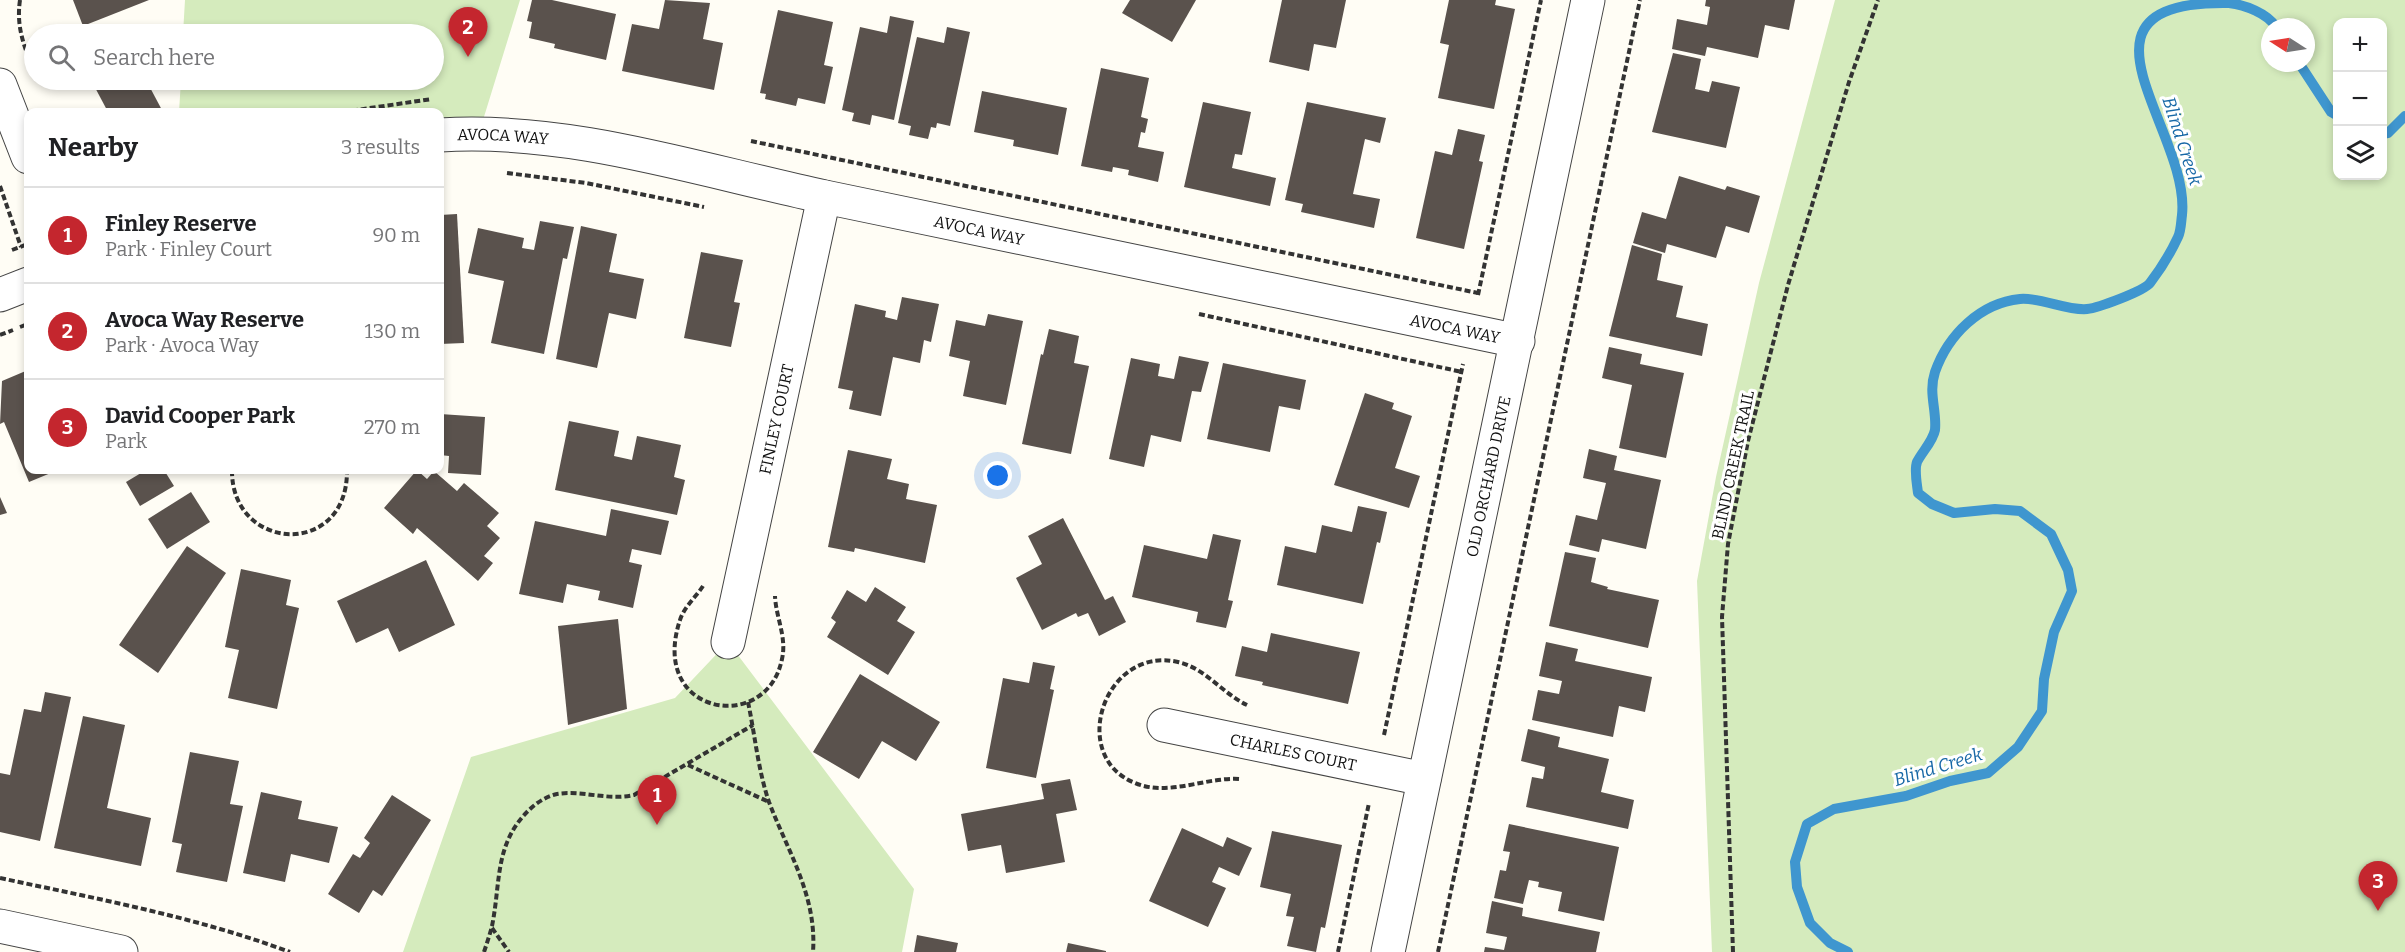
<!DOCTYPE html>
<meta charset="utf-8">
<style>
:root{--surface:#fff;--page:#f2f2f2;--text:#202124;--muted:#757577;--line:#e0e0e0;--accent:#c4262e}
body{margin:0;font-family:Bitter,serif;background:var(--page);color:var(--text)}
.controls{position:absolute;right:18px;top:18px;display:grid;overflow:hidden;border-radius:12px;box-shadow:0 3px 9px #0003}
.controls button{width:54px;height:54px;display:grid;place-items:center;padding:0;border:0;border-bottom:2px solid var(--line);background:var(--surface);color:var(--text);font:30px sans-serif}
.compass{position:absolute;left:2261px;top:18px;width:54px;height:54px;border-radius:50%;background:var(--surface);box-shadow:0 3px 9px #0003;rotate:282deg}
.you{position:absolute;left:998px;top:476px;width:21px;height:21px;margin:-15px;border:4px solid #fff;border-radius:50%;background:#1a73e8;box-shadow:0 0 0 9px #1a73e833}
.badge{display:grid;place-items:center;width:39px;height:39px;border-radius:50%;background:var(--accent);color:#fff;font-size:20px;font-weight:700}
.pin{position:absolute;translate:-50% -50px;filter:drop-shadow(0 2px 3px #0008)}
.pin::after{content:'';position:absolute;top:32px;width:21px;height:18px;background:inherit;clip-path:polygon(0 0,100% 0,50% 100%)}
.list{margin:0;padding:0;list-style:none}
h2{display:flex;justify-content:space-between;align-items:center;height:78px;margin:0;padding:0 24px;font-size:26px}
h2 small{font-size:20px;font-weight:400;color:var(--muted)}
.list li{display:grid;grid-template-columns:39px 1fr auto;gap:18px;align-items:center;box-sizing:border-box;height:96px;padding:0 24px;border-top:2px solid var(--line)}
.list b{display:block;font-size:22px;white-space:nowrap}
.list p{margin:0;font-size:20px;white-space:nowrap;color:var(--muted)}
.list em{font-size:20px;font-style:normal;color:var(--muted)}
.icon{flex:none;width:33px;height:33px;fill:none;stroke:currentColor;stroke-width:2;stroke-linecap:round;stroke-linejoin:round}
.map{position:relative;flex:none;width:2405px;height:952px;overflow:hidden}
.search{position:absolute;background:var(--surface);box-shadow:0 3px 9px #0003;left:24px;top:24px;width:420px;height:66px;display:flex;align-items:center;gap:15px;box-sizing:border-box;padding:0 21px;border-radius:33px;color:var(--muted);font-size:22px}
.panel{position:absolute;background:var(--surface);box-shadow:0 3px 9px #0003;left:24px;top:108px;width:420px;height:366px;border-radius:12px}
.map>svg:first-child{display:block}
.green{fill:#d5ebbd;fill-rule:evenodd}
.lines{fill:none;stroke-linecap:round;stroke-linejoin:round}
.stream{stroke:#3f96cf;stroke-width:10}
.building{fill:#5a524d}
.minor-casing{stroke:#444;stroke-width:35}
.path{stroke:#333;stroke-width:4;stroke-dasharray:6 3;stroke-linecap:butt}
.minor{stroke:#fff;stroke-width:33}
.labels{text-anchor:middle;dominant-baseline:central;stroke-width:6;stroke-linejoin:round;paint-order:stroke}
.street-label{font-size:16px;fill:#111;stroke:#fff}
.water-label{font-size:18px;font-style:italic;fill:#1768a6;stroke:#fff}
</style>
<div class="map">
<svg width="2405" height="952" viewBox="0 0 2405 952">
<rect width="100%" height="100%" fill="#fffdf5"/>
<g class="green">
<path d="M 185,0 L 520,0 L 479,133 L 440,135 L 440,112 L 179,112 L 181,80 L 434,80 L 434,34 L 183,34 Z"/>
<path d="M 1835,0 L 2405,0 L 2405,952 L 1712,952 L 1697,581 L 1716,477 L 1759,283 ZM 2338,22 L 2382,22 L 2382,176 L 2338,176 ZM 2270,27 L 2306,27 L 2306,63 L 2270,63 Z"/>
<path d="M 728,642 L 914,889 L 902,952 L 403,952 L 471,757 L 675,698 Z"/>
</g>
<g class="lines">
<g class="stream">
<path d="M 2299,63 L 2331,112 L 2338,116"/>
<path d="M 2382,134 L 2388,133 L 2405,116"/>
<path d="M 1848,952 L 1830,943 L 1810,923 L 1797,887 L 1795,862 L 1807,824 L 1834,809 L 1906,796 L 1950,781 L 1988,773 L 2018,747 L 2042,711 L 2044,679 L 2054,632 L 2072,591 L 2068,570 L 2051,534 L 2020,511 L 1995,509 L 1954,513 L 1932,504 L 1918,493 C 1917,484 1914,470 1917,462 C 1922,452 1933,441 1935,430 C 1937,410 1928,393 1935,372 C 1948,335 1980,303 2020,299 C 2041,297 2067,311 2087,309 C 2098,308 2144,291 2150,283 C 2160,270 2171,252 2178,237 C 2181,231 2181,222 2182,215 C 2191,130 2053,0 2229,3 C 2245,5 2267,13 2276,27"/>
</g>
</g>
<g class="building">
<path d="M 73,0 L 149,0 L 83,26 Z"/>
<path d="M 532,0 L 552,0 L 616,14 L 606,60 L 554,48 L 555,44 L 529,38 L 532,22 L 527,21 Z"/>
<path d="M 665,0 L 710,3 L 703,39 L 723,43 L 714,90 L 622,71 L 632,24 L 659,29 Z"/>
<path d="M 1130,0 L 1196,0 L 1172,42 L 1122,13 Z"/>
<path d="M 1282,0 L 1346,0 L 1336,48 L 1314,44 L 1309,71 L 1269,62 Z"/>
<path d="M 1449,0 L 1496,0 L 1495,5 L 1515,9 L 1494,109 L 1438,98 L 1449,45 L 1440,43 Z"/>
<path d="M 1706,0 L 1795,0 L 1789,30 L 1765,25 L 1758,58 L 1707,47 L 1705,56 L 1672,49 L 1677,19 L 1707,25 L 1710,7 L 1705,6 Z"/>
<path d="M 778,10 L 833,22 L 824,65 L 833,67 L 825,104 L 798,98 L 796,106 L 765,99 L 766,94 L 760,93 Z"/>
<path d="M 890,16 L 914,21 L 894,120 L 872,115 L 870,125 L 852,121 L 854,113 L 842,110 L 860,27 L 887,33 Z"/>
<path d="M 947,27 L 970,32 L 950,126 L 937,123 L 936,128 L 931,127 L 928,139 L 909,135 L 911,126 L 898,123 L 917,37 L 944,43 Z"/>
<path d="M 1673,53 L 1701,59 L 1695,89 L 1709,92 L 1712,81 L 1740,87 L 1726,148 L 1652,132 Z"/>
<path d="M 1101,68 L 1149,78 L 1141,117 L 1148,119 L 1145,133 L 1141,132 L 1138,147 L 1164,152 L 1158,182 L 1128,175 L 1129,170 L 1113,167 L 1112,172 L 1081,166 Z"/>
<path d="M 91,80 L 146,80 L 163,112 L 108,112 Z"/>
<path d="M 982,91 L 1067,108 L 1058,155 L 1013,146 L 1014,140 L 974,132 Z"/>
<path d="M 1203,102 L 1251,112 L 1242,155 L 1235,154 L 1232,168 L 1276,178 L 1270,206 L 1184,187 Z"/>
<path d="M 1307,102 L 1386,118 L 1380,143 L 1365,139 L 1353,194 L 1380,199 L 1374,228 L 1301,212 L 1303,204 L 1285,200 Z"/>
<path d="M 1458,129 L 1485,135 L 1479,161 L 1483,162 L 1464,249 L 1416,238 L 1435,151 L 1452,155 Z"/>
<path d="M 1679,176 L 1725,190 L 1727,186 L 1760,196 L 1749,233 L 1726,226 L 1716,258 L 1667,244 L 1665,253 L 1633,243 L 1642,212 L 1666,219 Z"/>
<path d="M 457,214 L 464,343 L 440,344 L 440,215 Z"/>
<path d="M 540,221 L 574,227 L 567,259 L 563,258 L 544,354 L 491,343 L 504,281 L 468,273 L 478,228 L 524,238 L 522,248 L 534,250 Z"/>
<path d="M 581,226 L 617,234 L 609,272 L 644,279 L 636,319 L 609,313 L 597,368 L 556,359 Z"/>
<path d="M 1632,245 L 1662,254 L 1657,280 L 1683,286 L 1676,317 L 1708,324 L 1702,356 L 1609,336 Z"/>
<path d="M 701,252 L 743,260 L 734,302 L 740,303 L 731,347 L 684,338 Z"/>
<path d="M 902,297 L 939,304 L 931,342 L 924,340 L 920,363 L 893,357 L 881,416 L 849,409 L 853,391 L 838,388 L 855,304 L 886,311 L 885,317 L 897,320 Z"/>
<path d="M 988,314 L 1023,321 L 1006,405 L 963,396 L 970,361 L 949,356 L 956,320 L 985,326 Z"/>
<path d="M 1049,329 L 1079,336 L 1074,363 L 1089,366 L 1071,454 L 1022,444 L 1041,354 L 1043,355 Z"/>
<path d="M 1609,347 L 1642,354 L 1640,364 L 1684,373 L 1666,458 L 1619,448 L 1632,385 L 1602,378 Z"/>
<path d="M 1179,356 L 1209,362 L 1201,392 L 1192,391 L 1181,442 L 1151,435 L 1144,467 L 1109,459 L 1131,358 L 1160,364 L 1158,376 L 1174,379 Z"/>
<path d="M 1223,363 L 1306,380 L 1300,410 L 1279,406 L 1270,452 L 1207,439 Z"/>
<path d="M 28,370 L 28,470 L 58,470 L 29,482 L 4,422 L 0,424 L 2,381 Z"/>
<path d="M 1365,393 L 1394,403 L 1392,409 L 1412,416 L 1395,468 L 1420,476 L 1409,508 L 1334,485 Z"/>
<path d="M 440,414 L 485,417 L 481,475 L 448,473 L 449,456 L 440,455 Z"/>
<path d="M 569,421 L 619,431 L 614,456 L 632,460 L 637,436 L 681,445 L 674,477 L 685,480 L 677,515 L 555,490 Z"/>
<path d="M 1589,449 L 1617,456 L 1614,470 L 1661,480 L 1646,549 L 1602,539 L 1599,552 L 1569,545 L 1576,515 L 1597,520 L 1606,483 L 1583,478 Z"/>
<path d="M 848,450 L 892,459 L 887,479 L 909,484 L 906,499 L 937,505 L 925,563 L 855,548 L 854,552 L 828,547 Z"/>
<path d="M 146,470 L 164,470 L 174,486 L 140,506 L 126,482 Z"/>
<path d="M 417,470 L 427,479 L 434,471 L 457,491 L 464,483 L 499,513 L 487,526 L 500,538 L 484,556 L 493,563 L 478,581 L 417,528 L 413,534 L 384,508 Z"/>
<path d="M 191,492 L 210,522 L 167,549 L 148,519 Z"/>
<path d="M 0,497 L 7,513 L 0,515 Z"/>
<path d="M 1358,506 L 1387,512 L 1380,543 L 1377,542 L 1363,604 L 1277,585 L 1285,546 L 1316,553 L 1322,525 L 1352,532 Z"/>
<path d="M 611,509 L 669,521 L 661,555 L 632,549 L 629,562 L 642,565 L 633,608 L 598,600 L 600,591 L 567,584 L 563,603 L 519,594 L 535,521 L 606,536 Z"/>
<path d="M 1063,518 L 1105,600 L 1113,596 L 1126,622 L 1099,636 L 1088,613 L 1078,617 L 1076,613 L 1042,630 L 1016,578 L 1042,564 L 1028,536 Z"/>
<path d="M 1213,534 L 1241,540 L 1228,600 L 1233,601 L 1226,628 L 1196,622 L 1198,612 L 1132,597 L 1144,545 L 1207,559 Z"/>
<path d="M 187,546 L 226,573 L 158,673 L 119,645 Z"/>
<path d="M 1565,552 L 1596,558 L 1591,582 L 1608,587 L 1607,589 L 1659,600 L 1648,648 L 1549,626 Z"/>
<path d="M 426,560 L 455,625 L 399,652 L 388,628 L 356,643 L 337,601 Z"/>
<path d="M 241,569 L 291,580 L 286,605 L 299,608 L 277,709 L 228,698 L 239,650 L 225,647 Z"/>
<path d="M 875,587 L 906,607 L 897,621 L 915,632 L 888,675 L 827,637 L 836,622 L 831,618 L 847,590 L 866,602 Z"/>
<path d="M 618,619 L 627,709 L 568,725 L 558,626 Z"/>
<path d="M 1271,633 L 1360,652 L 1348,704 L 1262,685 L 1263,682 L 1235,676 L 1242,646 L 1267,652 Z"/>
<path d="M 1546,642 L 1578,649 L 1575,661 L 1652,677 L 1645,712 L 1619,706 L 1613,737 L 1532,720 L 1538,690 L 1559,694 L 1562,681 L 1539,676 Z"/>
<path d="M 1033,662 L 1055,666 L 1050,689 L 1054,690 L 1036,778 L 986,768 L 1003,678 L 1029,683 Z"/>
<path d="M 860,674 L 940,722 L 916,761 L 882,741 L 859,779 L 813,752 Z"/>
<path d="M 45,692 L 71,697 L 40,841 L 0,832 L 0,773 L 10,775 L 24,709 L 41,712 Z"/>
<path d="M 83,716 L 125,725 L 107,808 L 151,818 L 141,866 L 54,848 Z"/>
<path d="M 1528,729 L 1560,737 L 1558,747 L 1609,759 L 1601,792 L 1634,800 L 1628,829 L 1526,807 L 1532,777 L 1543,779 L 1545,767 L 1521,761 Z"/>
<path d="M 190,752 L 239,761 L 230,804 L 243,806 L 227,882 L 176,872 L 182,844 L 172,842 Z"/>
<path d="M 1070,779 L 1077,810 L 1056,814 L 1065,862 L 1006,873 L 1001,845 L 968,851 L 961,814 L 1044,799 L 1041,784 Z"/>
<path d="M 261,792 L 302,801 L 298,819 L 338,827 L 329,863 L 291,854 L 285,882 L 243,873 Z"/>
<path d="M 392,795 L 431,820 L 382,896 L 373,890 L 359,913 L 328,894 L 353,854 L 360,858 L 370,843 L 364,838 Z"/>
<path d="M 1509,824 L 1619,847 L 1604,921 L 1558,911 L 1562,892 L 1538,887 L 1539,882 L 1529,880 L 1523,904 L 1494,898 L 1500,870 L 1506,871 L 1510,852 L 1503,851 Z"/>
<path d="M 1182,828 L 1223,847 L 1227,837 L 1252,848 L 1239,876 L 1219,867 L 1212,882 L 1226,888 L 1208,927 L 1149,901 Z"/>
<path d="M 1272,831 L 1342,845 L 1325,928 L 1321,927 L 1316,952 L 1287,946 L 1294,917 L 1286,916 L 1291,894 L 1260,887 Z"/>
<path d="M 1492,901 L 1523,908 L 1522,916 L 1600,932 L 1596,952 L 1484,952 L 1485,947 L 1504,950 L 1507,937 L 1486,933 Z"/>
<path d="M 917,935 L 958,943 L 956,952 L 914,952 Z"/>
<path d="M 1068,943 L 1106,951 L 1106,952 L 1066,952 Z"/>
</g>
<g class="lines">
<g class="minor-casing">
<g id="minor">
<path d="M 0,85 L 28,157"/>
<path id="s1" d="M 440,135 C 571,127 698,170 825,197 C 1056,247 1287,294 1518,341"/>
<path d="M 0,295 L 28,284"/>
<path id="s2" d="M 728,642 L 824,197"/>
<path id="s3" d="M 1164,725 L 1424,779"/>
<path d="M 0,926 L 121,952"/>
<path id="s4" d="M 1388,952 L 1588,0"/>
</g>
</g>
<g class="path">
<path d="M 20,0 C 16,27 24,46 34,71"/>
<path d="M 343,112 L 432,99"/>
<path d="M 751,141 L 1478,293"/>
<path d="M 507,173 L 586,183 L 704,207"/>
<path d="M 0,186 L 21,247"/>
<path d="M 12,250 L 28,244"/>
<path d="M 1478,295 L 1541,0"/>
<path d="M 1199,314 L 1462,372"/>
<path d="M 20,327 L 28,324"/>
<path d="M 0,335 L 13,330"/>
<path d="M 232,470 C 231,552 348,559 347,470"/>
<path d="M 703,586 C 696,597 684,607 680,620 C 648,716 767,735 782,659 C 787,637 776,618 775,596"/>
<path d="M 748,702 C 755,735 758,770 769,802 C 788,852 817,896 813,952"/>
<path d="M 1384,735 L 1463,364"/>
<path d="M 688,765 L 769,802"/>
<path d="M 1239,779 C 1205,777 1168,797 1135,783 C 1067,756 1105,645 1178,662 C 1205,668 1222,693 1247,705"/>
<path d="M 0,878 C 98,899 196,917 290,952"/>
<path d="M 492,928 L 509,952"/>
<path d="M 484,952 C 487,943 490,934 492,926 C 501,882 494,844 529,810 C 536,803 547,796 557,794 C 583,790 608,801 634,795 L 753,725"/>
<path d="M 1338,952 L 1369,803"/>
<path d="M 1438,952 L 1640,0"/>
<path d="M 1733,952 L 1722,617 L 1728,544 L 1748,441 L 1788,285 L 1849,82 L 1878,0"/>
</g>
<use href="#minor" class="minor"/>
</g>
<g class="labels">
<g class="street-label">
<text stroke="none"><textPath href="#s1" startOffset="63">AVOCA WAY</textPath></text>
<text stroke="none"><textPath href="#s1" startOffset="549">AVOCA WAY</textPath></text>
<text stroke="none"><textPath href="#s1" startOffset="1035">AVOCA WAY</textPath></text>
<text stroke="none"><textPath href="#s2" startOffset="228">FINLEY COURT</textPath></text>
<text transform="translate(1733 465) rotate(-78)">BLIND CREEK TRAIL</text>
<text stroke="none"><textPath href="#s4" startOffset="486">OLD ORCHARD DRIVE</textPath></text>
<text stroke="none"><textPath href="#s3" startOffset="132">CHARLES COURT</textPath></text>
</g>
<g class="water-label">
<text transform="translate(2182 141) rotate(72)">Blind Creek</text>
<text transform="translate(1938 767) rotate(-17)">Blind Creek</text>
</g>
</g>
</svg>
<div class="controls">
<button>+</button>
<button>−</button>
<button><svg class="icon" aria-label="layers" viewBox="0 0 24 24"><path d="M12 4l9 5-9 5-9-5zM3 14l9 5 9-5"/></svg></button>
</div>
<svg class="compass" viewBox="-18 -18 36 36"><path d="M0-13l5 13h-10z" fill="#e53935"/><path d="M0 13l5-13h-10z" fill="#757577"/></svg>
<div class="you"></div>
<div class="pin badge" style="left:657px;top:825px">1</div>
<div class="pin badge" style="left:468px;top:57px">2</div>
<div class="pin badge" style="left:2378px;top:911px">3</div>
<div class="search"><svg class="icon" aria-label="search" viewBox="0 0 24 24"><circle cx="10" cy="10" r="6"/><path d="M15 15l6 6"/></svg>Search here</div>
<section class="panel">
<h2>Nearby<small>3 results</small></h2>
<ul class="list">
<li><span class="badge">1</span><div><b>Finley Reserve</b><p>Park · Finley Court</p></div><em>90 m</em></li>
<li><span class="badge">2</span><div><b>Avoca Way Reserve</b><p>Park · Avoca Way</p></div><em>130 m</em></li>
<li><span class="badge">3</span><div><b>David Cooper Park</b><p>Park</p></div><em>270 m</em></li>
</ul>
</section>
</div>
